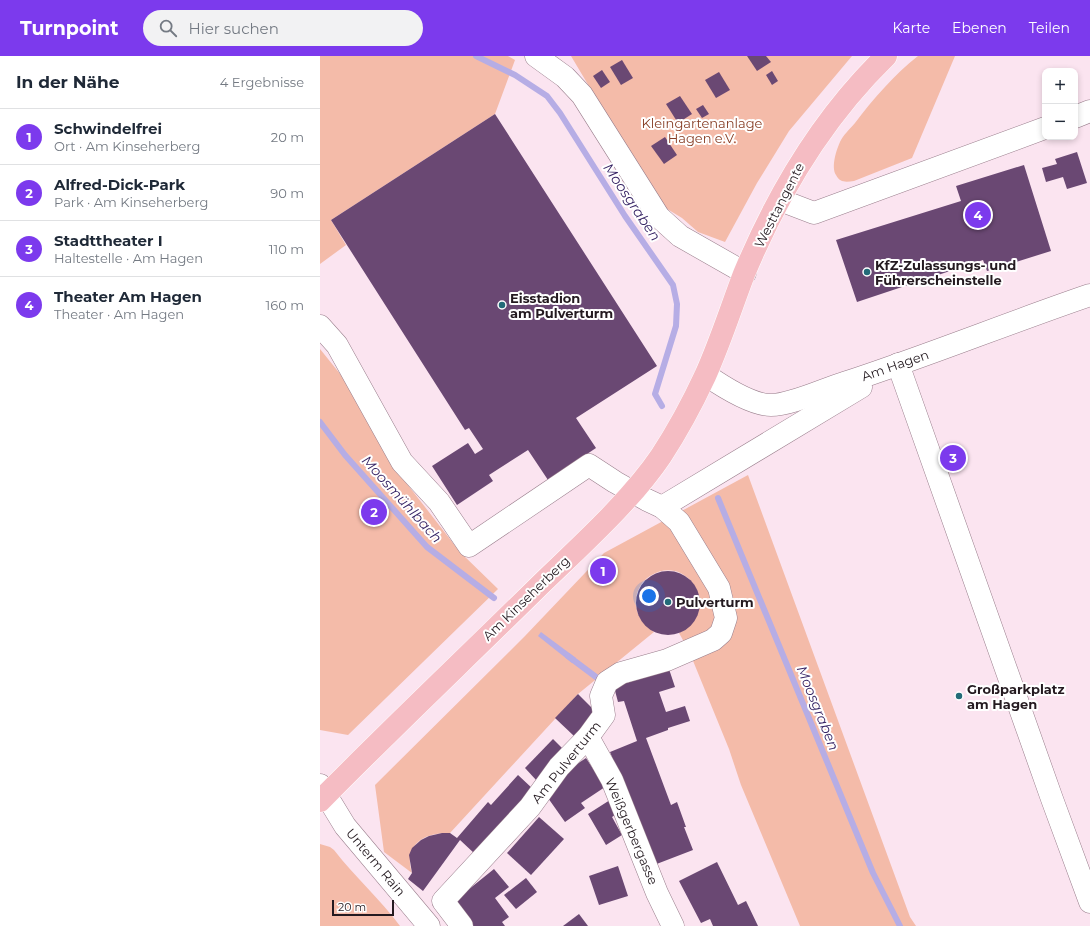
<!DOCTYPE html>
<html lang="de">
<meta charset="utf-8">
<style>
:root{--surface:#fff;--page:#f2f2f3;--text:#1f2937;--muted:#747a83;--line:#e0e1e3;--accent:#7c3aed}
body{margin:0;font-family:Montserrat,sans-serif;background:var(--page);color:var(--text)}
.controls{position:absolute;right:12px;top:12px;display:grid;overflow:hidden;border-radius:8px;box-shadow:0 2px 6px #0003}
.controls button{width:36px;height:36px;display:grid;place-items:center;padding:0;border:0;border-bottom:1px solid var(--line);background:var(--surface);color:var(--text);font:20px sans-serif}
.scale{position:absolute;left:12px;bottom:10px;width:62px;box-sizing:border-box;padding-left:4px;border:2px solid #241a20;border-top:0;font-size:11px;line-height:14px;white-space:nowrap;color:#241a20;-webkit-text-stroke:3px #fff;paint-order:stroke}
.you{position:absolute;left:329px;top:540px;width:14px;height:14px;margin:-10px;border:3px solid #fff;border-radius:50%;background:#1a73e8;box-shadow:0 0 0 6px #1a73e833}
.badge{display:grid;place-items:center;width:26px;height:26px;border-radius:50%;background:var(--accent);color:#fff;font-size:13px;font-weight:700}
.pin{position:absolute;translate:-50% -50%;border:2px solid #fff;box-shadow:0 1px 4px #0006}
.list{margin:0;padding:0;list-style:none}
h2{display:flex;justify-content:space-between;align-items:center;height:52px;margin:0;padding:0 16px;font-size:17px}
h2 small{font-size:13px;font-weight:400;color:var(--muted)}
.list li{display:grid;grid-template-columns:26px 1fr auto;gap:12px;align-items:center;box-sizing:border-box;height:56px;padding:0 16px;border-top:1px solid var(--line)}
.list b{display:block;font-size:15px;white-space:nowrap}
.list p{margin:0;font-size:13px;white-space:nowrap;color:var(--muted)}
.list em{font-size:13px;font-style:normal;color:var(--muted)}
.icon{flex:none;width:22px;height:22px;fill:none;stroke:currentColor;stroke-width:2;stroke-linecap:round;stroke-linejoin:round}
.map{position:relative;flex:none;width:770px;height:870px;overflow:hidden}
header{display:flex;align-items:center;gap:24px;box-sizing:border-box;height:56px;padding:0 20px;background:var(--accent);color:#fff}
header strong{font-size:19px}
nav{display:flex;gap:22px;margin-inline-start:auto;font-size:14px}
.search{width:280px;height:36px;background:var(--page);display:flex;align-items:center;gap:10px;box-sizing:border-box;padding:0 14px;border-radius:22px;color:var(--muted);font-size:15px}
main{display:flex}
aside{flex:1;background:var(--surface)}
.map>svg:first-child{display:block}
.green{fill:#f4bba9}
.water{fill:#b6ade5}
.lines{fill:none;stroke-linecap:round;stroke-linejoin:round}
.stream{stroke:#b6ade5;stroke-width:6}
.building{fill:#6a4873}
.minor-casing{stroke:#997e8c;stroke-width:23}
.major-casing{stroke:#fff;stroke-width:23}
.minor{stroke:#fff;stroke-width:22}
.major{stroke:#f5bcc3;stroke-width:22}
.poi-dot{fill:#236b78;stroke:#fff;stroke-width:1.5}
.labels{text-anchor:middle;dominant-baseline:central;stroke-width:4;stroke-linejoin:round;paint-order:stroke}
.park-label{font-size:13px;fill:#873d24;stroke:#fff}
.street-label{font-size:13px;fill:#241a20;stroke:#fff}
.poi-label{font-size:13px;font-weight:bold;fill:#241a20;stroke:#fff;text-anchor:start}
.water-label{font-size:14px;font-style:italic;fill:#362364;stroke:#fff}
</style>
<header>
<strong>Turnpoint</strong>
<div class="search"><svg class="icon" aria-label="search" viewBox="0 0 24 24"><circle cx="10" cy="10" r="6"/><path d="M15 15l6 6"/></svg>Hier suchen</div>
<nav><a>Karte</a><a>Ebenen</a><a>Teilen</a></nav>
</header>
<main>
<aside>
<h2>In der Nähe<small>4 Ergebnisse</small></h2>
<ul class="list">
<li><span class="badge">1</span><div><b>Schwindelfrei</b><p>Ort · Am Kinseherberg</p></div><em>20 m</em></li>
<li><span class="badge">2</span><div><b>Alfred-Dick-Park</b><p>Park · Am Kinseherberg</p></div><em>90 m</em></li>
<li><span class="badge">3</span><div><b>Stadttheater I</b><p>Haltestelle · Am Hagen</p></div><em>110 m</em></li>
<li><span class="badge">4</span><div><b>Theater Am Hagen</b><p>Theater · Am Hagen</p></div><em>160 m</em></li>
</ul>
</aside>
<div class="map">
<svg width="770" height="870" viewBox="0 0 770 870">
<rect width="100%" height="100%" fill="#fbe4f0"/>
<g class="green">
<path d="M 0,0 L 188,0 L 195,4 L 175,58 L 11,164 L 26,189 L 0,208 Z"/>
<path d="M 251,0 L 532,0 L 469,75 L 437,127 L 405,186 L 378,176 L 362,162 L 339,148 Z"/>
<path d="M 598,0 L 635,0 L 592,102 L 534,125 C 526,126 520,127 516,119 C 511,111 516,95 520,86 C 523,79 530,73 535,67 C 553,43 574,19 598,0 Z"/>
<path d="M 0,293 L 29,329 L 77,415 L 140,496 L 178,533 L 28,679 L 0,674 Z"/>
<path d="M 428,419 L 590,861 L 596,870 L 480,870 L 421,729 L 409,693 L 369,595 L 359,577 C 402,554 368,496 330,520 C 322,525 317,534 316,543 C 314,557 323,568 334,576 L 258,638 L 130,777 C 104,776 83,789 92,817 L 64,796 L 55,729 L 205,580 L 284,497 Z"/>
<path d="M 0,788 L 10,791 L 14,794 C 35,821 60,843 80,870 L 0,870 Z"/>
</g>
<path class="water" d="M 221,576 L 256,602 L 252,607 L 218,580 Z"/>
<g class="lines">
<g class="stream">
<path d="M 156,0 L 195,19 L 227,40 L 240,57 L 305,160 L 353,229 L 357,248 L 356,270 L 335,338 L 342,350"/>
<path d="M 0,366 L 25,399 L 107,491 L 174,542"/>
<path d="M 398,442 L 553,817 L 580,870"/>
<path d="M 248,600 L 276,621"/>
</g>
</g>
<g class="building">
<path d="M 427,0 L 446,0 L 451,6 L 437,15 Z"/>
<path d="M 302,4 L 313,22 L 301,29 L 290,11 Z"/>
<path d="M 282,14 L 290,26 L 281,32 L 273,20 Z"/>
<path d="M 452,15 L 458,25 L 452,29 L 446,19 Z"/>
<path d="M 399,16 L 410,34 L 396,42 L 385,24 Z"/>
<path d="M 360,40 L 372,58 L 358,67 L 346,48 Z"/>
<path d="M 383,49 L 389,58 L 382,62 L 376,53 Z"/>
<path d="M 175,58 L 337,310 L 256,362 L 276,392 L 228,424 L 208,394 L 169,419 L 173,425 L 137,449 L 112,410 L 148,387 L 155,398 L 163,393 L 149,372 L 145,374 L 11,164 Z"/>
<path d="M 345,81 L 357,99 L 344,108 L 331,90 Z"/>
<path d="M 757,96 L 767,127 L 747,133 L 743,121 L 726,126 L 722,112 L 737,108 L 735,103 Z"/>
<path d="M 704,109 L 731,195 L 667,215 L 663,204 L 537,246 L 516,184 L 641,145 L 636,130 Z"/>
<circle cx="348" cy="547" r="32"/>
<path d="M 349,613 L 355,631 L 339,636 L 346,656 L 365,650 L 370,665 L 348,672 L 348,674 L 326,682 L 351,749 L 357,746 L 366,771 L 364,771 L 373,794 L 334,809 L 290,696 L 317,685 L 304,645 L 298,646 L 294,631 Z"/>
<path d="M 258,638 L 277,657 L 254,680 L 235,662 Z"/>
<path d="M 233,683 L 246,696 L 217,725 L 205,712 Z"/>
<path d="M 266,702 L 285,731 L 261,747 L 265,752 L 245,766 L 228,742 L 248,714 Z"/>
<path d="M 198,719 L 213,733 L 155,798 L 140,784 L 103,835 L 88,823 L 92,817 L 89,799 L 92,792 L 101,784 L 109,780 L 122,777 L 130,777 L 137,782 L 168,746 L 171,749 Z"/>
<path d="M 290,744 L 298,757 L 292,761 L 302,779 L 286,789 L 268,758 Z"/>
<path d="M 219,761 L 244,783 L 211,819 L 187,797 Z"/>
<path d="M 397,806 L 418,849 L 426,845 L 438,870 L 393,870 L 390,863 L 381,867 L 359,825 Z"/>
<path d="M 298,810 L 308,840 L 279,849 L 269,820 Z"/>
<path d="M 174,813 L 189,831 L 175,842 L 189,861 L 182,866 L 185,870 L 152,870 L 133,846 Z"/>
<path d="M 206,822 L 217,836 L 196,853 L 184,839 Z"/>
<path d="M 259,858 L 268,870 L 243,870 Z"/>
</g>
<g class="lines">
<g class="minor-casing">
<g id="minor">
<path d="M 216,0 L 245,21 L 262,39 L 339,161 L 360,180 L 425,217"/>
<path d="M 755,61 L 770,55"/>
<path d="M 460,144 L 494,157 L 725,72"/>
<path d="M 0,270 L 17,289 L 82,406 L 119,446 L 149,490 L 269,409 L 295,426 L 327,444 L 342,451 L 359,466 L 399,532 L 406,562 L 401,577 L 393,584 L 347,604 L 301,617 L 287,626 L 281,640 L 284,659 L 268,681 L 239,711 L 210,751 L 123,845 L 142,870"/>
<path d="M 578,308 L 732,743 L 770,846"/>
<path d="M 386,319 C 402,330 432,349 451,349 C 471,349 504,333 524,327 C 607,300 688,267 770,239"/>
<path d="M 342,451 L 541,331"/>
<path d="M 268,681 L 292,724 L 337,837 L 353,870"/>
<path d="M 0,729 L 25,770 L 109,870"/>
</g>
</g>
<g class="major-casing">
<path id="major" d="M 0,745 C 71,673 145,603 217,532 C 258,492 310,446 341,400 C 358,374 372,348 385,320 C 400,287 411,252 424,218 C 458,136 502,62 566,0"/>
</g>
<use href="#minor" class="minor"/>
<use href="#major" class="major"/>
</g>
<g class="poi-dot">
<circle cx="547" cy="216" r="4"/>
<circle cx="182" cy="249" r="4"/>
<circle cx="348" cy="546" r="4"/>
<circle cx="639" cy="640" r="4"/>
</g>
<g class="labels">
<g class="park-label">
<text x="382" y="67">Kleingartenanlage<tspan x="382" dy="15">Hagen e.V.</tspan></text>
</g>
<g class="street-label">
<text transform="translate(459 149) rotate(-63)">Westtangente</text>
<text transform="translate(575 309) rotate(-19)">Am Hagen</text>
<text transform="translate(206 542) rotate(-44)">Am Kinseherberg</text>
<text transform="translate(246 706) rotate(-51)">Am Pulverturm</text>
<text transform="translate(312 775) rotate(67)">Weißgerbergasse</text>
<text transform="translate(56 806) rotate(50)">Unterm Rain</text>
</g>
<g class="poi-label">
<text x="555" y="209">KfZ-Zulassungs- und<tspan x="555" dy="15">Führerscheinstelle</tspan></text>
<text x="190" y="242">Eisstadion<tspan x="190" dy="15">am Pulverturm</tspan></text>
<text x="356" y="546">Pulverturm</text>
<text x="647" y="633">Großparkplatz<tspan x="647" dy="15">am Hagen</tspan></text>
</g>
<g class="water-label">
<text transform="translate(312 146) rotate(56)">Moosgraben</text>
<text transform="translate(82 443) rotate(48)">Moosmühlbach</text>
<text transform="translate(498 652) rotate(68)">Moosgraben</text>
</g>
</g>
</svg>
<div class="controls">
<button>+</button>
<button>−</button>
</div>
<div class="scale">20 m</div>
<div class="you"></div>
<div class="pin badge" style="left:283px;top:515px">1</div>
<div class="pin badge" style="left:54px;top:456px">2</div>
<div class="pin badge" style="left:633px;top:402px">3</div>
<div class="pin badge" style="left:658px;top:159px">4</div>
</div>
</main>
